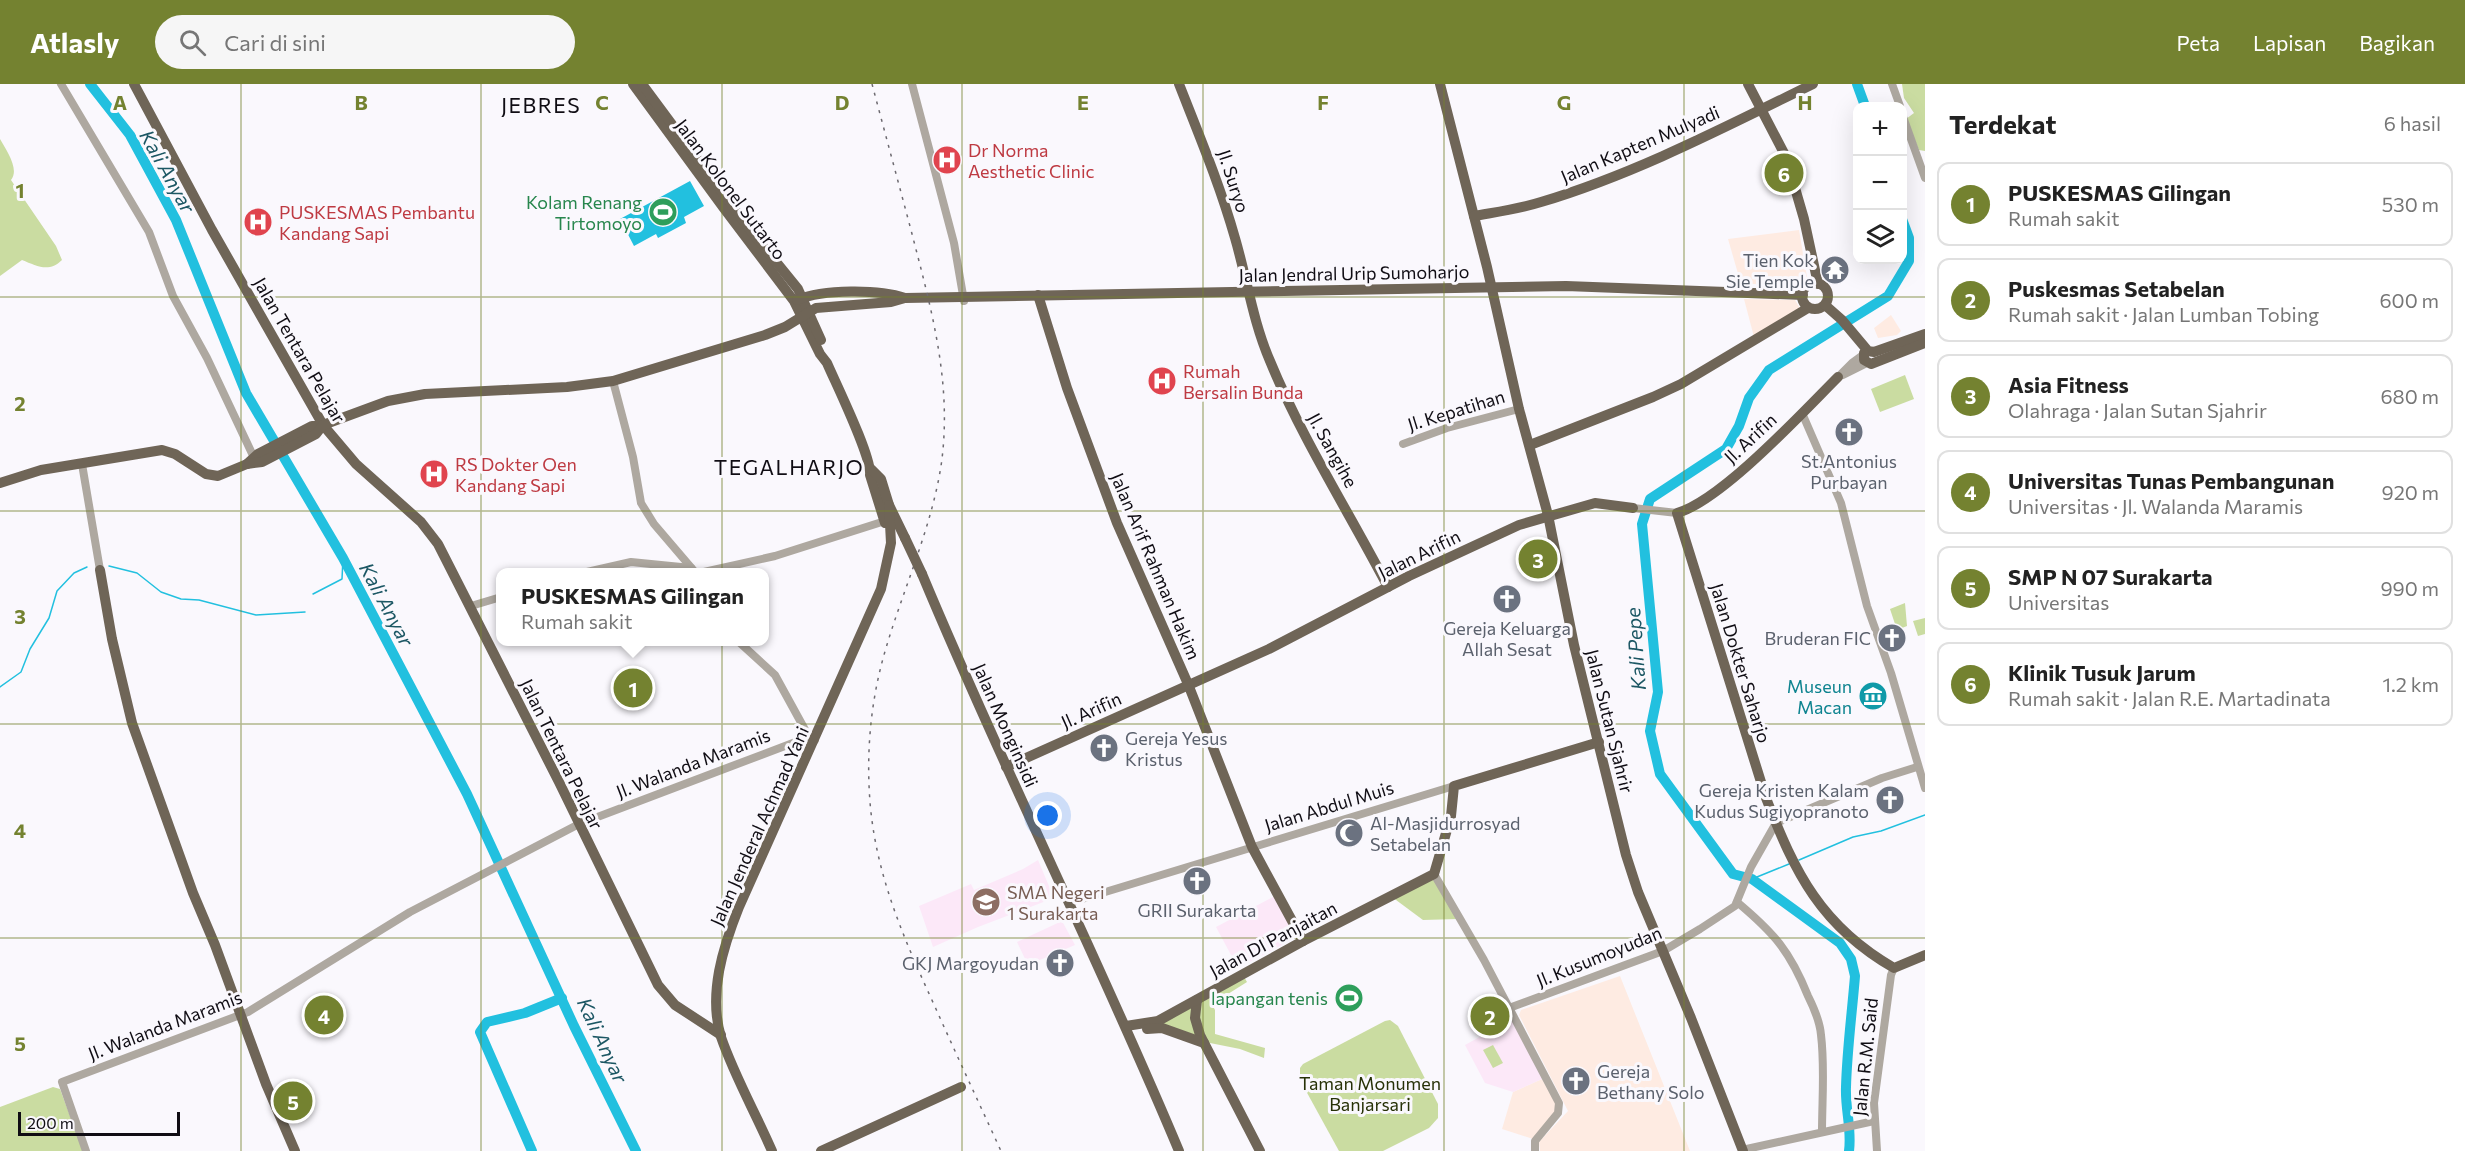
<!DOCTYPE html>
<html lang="id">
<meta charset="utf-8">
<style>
:root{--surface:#fff;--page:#f6f6f6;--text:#222;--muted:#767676;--line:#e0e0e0;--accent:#748230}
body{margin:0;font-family:Commissioner,sans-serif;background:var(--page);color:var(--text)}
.controls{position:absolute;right:18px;top:18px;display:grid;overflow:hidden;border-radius:12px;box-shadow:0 6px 24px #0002}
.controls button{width:54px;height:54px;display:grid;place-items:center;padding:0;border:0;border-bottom:2px solid var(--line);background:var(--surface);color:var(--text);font:30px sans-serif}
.scale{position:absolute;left:18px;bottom:15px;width:162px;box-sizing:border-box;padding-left:6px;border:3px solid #100d14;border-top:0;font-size:16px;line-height:21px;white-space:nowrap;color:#100d14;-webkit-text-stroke:4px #faf8fd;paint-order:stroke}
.you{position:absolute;left:1048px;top:732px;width:21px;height:21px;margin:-15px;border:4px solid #fff;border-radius:50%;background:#1a73e8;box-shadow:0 0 0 9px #1a73e833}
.badge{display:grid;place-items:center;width:39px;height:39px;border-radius:50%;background:var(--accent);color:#fff;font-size:20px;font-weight:700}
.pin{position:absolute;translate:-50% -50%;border:3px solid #fff;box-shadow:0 2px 6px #0006}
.popup{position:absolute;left:496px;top:484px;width:273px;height:78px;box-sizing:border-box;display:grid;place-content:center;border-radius:12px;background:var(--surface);filter:drop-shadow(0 2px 4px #0005);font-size:20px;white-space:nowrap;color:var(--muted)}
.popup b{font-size:22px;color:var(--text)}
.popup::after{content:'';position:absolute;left:50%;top:100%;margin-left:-12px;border:12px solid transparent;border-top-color:var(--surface)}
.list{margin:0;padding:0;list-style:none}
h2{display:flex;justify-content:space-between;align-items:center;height:78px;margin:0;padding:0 24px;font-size:26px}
h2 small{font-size:20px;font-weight:400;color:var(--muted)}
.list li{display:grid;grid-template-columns:39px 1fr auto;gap:18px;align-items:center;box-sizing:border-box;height:84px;margin:0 12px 12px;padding:0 12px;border:2px solid var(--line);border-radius:12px}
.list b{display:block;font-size:22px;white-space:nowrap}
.list p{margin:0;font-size:20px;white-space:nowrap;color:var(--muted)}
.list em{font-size:20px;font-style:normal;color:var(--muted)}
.icon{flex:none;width:33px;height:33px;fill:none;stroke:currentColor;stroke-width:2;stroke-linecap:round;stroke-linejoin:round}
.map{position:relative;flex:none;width:1925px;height:1067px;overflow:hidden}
header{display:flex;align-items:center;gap:36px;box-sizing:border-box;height:84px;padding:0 30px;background:var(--accent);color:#fff}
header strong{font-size:28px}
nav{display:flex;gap:33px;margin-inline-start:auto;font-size:21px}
.search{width:420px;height:54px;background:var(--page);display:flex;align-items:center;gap:15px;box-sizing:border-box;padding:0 21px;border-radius:33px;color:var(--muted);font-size:22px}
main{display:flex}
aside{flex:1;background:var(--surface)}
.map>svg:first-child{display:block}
.commercial{fill:#feebe2}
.education{fill:#fce8f8}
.green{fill:#cadca1}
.water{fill:#22c0df}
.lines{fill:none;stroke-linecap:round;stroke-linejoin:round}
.stream{stroke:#22c0df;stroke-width:1.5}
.river{stroke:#22c0df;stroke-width:10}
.minor{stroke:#aea8a0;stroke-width:8}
.major{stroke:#6f6557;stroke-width:10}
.rail{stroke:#6d6a70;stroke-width:1.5;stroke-dasharray:3 6;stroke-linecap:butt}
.major-bridge{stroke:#6f6557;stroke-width:10}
.grid{fill:none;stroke:#748230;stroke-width:1.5;stroke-opacity:0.55}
.labels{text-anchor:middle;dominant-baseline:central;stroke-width:6;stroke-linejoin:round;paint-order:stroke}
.street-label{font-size:18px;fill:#100d14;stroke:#faf8fd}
.health-label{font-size:18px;fill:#be3a42;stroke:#faf8fd;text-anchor:start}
.leisure-label{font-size:18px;fill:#27864d;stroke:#faf8fd;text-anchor:end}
.worship-label{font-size:18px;fill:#5b616d;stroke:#faf8fd;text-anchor:end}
.culture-label{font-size:18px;fill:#0d838f;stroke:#faf8fd;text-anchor:end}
.education-label{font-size:18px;fill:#785e54;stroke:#faf8fd;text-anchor:start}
.park-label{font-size:18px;fill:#273107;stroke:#faf8fd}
.water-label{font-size:20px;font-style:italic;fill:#1c5764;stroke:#faf8fd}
.quarter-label{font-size:21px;letter-spacing:1.5px;fill:#100d14;stroke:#faf8fd}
.grid-label{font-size:20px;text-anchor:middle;font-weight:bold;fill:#748230;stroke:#faf8fd;stroke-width:6;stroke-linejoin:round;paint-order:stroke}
</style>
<header>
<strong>Atlasly</strong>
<div class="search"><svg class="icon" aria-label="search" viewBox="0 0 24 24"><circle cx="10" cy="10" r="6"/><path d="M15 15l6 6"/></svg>Cari di sini</div>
<nav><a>Peta</a><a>Lapisan</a><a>Bagikan</a></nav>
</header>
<main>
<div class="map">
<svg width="1925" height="1067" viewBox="0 0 1925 1067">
<rect width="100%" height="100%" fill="#faf8fd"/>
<g class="commercial">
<path d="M 1799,146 L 1807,193 L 1799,200 L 1741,200 L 1728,155 Z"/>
<path d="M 1744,215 L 1795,216 L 1801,226 L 1754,253 Z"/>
<path d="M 1891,231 L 1901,247 L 1897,251 L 1878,254 L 1874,244 Z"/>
<path d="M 1620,892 L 1690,1067 L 1540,1067 L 1539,1058 L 1568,1027 L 1519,931 L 1521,926 Z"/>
<path d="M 1542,995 L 1557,1022 L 1557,1028 L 1533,1055 L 1502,1045 L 1513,1008 Z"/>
</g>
<g class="education">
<path d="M 1038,776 L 1054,814 L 978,843 L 933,863 L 919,822 L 971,800 L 974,806 L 1023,785 Z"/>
<path d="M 1275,812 L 1297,853 L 1238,884 L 1216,843 Z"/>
<path d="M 1062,837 L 1075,861 L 1028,881 L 1017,858 Z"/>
<path d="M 1512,935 L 1542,995 L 1513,1008 L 1485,999 L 1465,961 Z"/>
</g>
<g class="green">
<path d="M 1902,0 L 1925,0 L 1925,67 L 1919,66 L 1906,35 L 1914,29 L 1904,14 Z"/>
<path d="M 0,55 C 6,66 20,85 11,96 L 56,162 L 62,176 C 49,189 37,182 22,176 L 0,192 Z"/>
<path d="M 1905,291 L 1914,315 L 1880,328 L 1871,305 Z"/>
<path d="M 1905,519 L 1907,542 L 1897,546 L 1890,525 Z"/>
<path d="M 1925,534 L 1925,550 L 1918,552 L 1913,537 Z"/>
<path d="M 1433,793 L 1458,835 L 1423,836 L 1392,813 Z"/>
<path d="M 1243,891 L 1247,898 L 1212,920 L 1215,926 L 1215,950 L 1265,964 L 1264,974 L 1240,965 L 1205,958 L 1200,946 L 1199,916 Z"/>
<path d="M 1195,918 L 1199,952 L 1157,941 Z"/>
<path d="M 1390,936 L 1398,942 L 1438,1020 L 1438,1034 L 1429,1044 L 1383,1067 L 1339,1067 L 1300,996 L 1300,984 L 1303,980 L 1385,937 Z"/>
<path d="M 1493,961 L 1503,979 L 1493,984 L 1483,966 Z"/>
<path d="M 53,1003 L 60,1005 L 83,1067 L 0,1067 L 0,1023 Z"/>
</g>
<path class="water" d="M 690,97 L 704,122 L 684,133 L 686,139 L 658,154 L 656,150 L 634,162 L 620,135 Z"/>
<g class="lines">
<g class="stream">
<path d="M 109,482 L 137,489 L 161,508 L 181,515 L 199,516 L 256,531 L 305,528"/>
<path d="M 313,510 L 342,495 L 343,474"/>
<path d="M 0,603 L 21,588 L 30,565 L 49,534 L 57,507 L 74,489 L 87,483"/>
<path d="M 1799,776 L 1853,753 L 1881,747 L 1925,731"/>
<path d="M 1752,795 L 1789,780"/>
</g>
<g class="river">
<path d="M 90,0 L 130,51 L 176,136 L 246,309 L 343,474 L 467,710 L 574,942 L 636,1067"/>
<path d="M 1857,0 L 1865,22"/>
<path d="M 532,1067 L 480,948 L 487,938 L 525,929 L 562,914"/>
<path d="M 1849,1067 C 1852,1045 1845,1025 1846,1003 C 1847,966 1852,929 1855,892 L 1851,875 L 1840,859 L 1752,795 L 1733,790 L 1660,690 L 1650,647 L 1658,608 L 1642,440 L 1650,415 L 1726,365 L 1739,342 L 1749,314 L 1769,286 L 1888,212 L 1909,177 L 1909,154 L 1902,135"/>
</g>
<g class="minor">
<path d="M 61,0 L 149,148 L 173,212 L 207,274 L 256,378"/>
<path d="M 912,0 L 954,159 L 964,217"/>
<path d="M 1892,0 L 1900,22"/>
<path d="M 1902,30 L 1925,94"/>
<path d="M 1843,291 L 1867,279"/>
<path d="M 1838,293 L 1852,279 L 1863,271"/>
<path d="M 613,297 L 633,373 L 641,419 L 654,440 L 695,488"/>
<path d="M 1802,329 L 1841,419 L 1867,522 L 1891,589 L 1925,704"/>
<path d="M 1403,360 L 1447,344 L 1519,325"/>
<path d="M 82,380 L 100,486"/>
<path d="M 1633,424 L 1677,429"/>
<path d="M 587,488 L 631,478 L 691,484"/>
<path d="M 704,488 L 775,472 L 885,437"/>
<path d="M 471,522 L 501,513"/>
<path d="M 739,558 L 775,591 L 809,653"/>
<path d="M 1434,790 L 1484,876 L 1559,1019 L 1558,1029 L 1535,1057 L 1535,1067"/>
<path d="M 1737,818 C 1774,849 1790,867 1808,912 C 1814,924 1820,938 1821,951 C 1825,983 1822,1016 1822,1048"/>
<path d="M 1069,819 L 1454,702"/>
<path d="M 1509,924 L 1663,867 L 1700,845 L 1735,822 L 1751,783 L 1776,739 L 1882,694 L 1917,683"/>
<path d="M 1742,1066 L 1874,1037"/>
<path d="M 86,1067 L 62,998 L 248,928 L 410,828 L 579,740 L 806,654 L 815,656"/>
<path d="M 1877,1067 L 1874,1019 L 1891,891 L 1894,884"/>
</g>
<g class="major">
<path d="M 134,0 L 212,146 L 323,341 L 356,380 L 421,438 L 438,460 L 559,698 L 658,901 L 675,921 L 721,951"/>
<path d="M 633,0 L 723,123 L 794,217 L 820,270 L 827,279 C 836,300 872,373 870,391 L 885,439"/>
<path d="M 642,0 L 751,147 L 798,205 L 821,256"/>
<path d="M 1179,0 C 1199,51 1220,101 1235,154 C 1247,195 1253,238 1270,277 C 1302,355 1349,428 1388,503"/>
<path d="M 1440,0 L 1487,183 L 1519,325 L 1548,431 L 1574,561 L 1626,771 L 1638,808 L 1691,934 L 1743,1067"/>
<path d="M 1748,0 L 1786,73 L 1804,135 L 1818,200"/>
<path d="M 1474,132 C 1496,128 1519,125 1541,118 C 1635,90 1725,43 1813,0"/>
<circle cx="1815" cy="212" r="13"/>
<path d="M 1038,211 L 1067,304 L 1117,439 L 1188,600 L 1252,763 L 1303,857"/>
<path d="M 797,216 C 823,205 879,205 905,214"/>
<path d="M 1825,221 L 1842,236 L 1868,267 L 1874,268 L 1925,250"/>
<path d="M 1864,269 L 1864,276 L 1871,280 L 1925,259"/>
<path d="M 1838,293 C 1803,328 1721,417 1677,429 L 1766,714 C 1795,789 1821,842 1894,884 L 1925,871"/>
<path d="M 1530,361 L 1653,313 L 1681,300 L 1808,224"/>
<path d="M 247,380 L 258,370 L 312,342 L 321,342"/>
<path d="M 871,385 L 881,395 L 889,421 L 905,454"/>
<path d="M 0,399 L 41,386 L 162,366 L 175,370 L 206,390 L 218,392 L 247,380 L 262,378 L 316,350 L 323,341 L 388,317 L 425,310 L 567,303 L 613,297 L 765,251 L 785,243 L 816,224 L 891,218 L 905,214 L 1566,202 L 1803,211"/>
<path d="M 100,486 L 112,555 L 132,639 L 193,809 L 215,861 L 266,1000 L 295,1067"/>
<path d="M 922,490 C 1003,685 1098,873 1179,1067"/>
<path d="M 1006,683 L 1269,565 L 1409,492 L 1519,441 L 1595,419 L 1633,424"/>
<path d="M 1197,916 L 1195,934 L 1200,951 L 1260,1067"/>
<path d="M 1126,942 L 1158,937 L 1303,857 L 1434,790 L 1451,732 L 1454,702 L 1599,658"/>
<path d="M 1147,945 L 1162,944 L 1204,959"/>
<path d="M 772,1067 C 756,1030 734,991 721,953 C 708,910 723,863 739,823 L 881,505 L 891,459 L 889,421"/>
<path d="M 821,1067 L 961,1003"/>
</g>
<path class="rail" d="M 872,0 C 885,49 898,97 911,146 C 931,224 953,300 941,382 C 931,445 904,503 886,564 C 871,614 866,666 870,718 C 876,793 905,857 936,925 C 957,972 979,1019 1001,1067"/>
<path class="major-bridge" d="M 905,454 L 922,490"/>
</g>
<path class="grid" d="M 241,0 L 241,1067M 481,0 L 481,1067M 722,0 L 722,1067M 962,0 L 962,1067M 1203,0 L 1203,1067M 1444,0 L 1444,1067M 1684,0 L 1684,1067M 0,213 L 1925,213M 0,427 L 1925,427M 0,640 L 1925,640M 0,854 L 1925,854"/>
<defs>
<g id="hospital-disc" transform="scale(1.5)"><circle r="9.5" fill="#e0444e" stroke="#faf8fd"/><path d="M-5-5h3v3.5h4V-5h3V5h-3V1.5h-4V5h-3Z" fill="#fff"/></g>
<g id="stadium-disc" transform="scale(1.5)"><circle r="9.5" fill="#2e9e5b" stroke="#faf8fd"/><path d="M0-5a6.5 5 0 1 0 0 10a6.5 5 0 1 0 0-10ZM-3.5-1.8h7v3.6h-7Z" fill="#fff"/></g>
<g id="temple-disc" transform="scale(1.5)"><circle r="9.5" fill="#6b7280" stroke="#faf8fd"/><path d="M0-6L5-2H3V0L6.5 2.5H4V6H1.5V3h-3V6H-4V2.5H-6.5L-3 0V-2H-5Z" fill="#fff"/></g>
<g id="church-disc" transform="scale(1.5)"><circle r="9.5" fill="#6b7280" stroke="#faf8fd"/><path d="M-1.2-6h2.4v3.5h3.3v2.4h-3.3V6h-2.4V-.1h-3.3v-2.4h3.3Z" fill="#fff"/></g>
<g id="museum-disc" transform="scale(1.5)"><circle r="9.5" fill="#0f9aa8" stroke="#faf8fd"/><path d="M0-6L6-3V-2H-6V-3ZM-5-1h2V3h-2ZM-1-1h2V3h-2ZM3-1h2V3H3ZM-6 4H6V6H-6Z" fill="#fff"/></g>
<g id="mosque-disc" transform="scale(1.5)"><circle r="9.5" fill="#6b7280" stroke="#faf8fd"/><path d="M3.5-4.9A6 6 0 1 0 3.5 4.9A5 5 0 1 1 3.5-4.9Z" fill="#fff"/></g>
<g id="school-disc" transform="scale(1.5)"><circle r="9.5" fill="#8d6e63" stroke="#faf8fd"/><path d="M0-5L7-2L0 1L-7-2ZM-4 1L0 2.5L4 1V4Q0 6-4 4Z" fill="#fff"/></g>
</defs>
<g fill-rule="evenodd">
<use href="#hospital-disc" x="947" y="76"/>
<use href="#stadium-disc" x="663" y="128"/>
<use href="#hospital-disc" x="258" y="138"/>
<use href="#temple-disc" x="1835" y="186"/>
<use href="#hospital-disc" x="1162" y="297"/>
<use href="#church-disc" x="1849" y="348"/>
<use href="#hospital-disc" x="434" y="390"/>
<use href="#church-disc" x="1507" y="515"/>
<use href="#church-disc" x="1892" y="554"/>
<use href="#museum-disc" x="1873" y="612"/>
<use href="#church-disc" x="1104" y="664"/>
<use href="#church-disc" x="1890" y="716"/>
<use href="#mosque-disc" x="1349" y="749"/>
<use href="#church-disc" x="1197" y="797"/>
<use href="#school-disc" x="986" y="818"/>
<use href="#church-disc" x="1060" y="879"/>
<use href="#stadium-disc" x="1349" y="914"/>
<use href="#church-disc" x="1576" y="997"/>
</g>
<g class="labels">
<g class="street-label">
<text transform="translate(1640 60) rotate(-23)">Jalan Kapten Mulyadi</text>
<text transform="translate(1234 97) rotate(72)">Jl. Suryo</text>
<text transform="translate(731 105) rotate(53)">Jalan Kolonel Sutarto</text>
<text transform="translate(1354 189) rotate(-1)">Jalan Jendral Urip Sumoharjo</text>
<text transform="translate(300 266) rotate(60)">Jalan Tentara Pelajar</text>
<text transform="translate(1456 326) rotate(-17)">Jl. Kepatihan</text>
<text transform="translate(1750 354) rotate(-43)">Jl. Arifin</text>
<text transform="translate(1333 366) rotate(61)">Jl. Sangihe</text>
<text transform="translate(1419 470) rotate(-26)">Jalan Arifin</text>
<text transform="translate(1156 482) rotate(67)">Jalan Arif Rahman Hakim</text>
<text transform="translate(1741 579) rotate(73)">Jalan Dokter Saharjo</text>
<text transform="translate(1091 626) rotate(-24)">Jl. Arifin</text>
<text transform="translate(1610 637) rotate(76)">Jalan Sutan Sjahrir</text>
<text transform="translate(1006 641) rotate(66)">Jalan Monginsidi</text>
<text transform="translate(562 670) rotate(64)">Jalan Tentara Pelajar</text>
<text transform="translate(693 679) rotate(-21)">Jl. Walanda Maramis</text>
<text transform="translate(1329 722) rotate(-17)">Jalan Abdul Muis</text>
<text transform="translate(759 742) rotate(-66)">Jalan Jenderal Achmad Yani</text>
<text transform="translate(1273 855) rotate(-28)">Jalan DI Panjaitan</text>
<text transform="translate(1599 872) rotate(-22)">Jl. Kusumoyudan</text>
<text transform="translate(165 941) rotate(-21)">Jl. Walanda Maramis</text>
<text transform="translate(1865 973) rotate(-84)">Jalan R.M. Said</text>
</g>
<g class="health-label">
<text x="968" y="66">Dr Norma<tspan x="968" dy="21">Aesthetic Clinic</tspan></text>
<text x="279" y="128">PUSKESMAS Pembantu<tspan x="279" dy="21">Kandang Sapi</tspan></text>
<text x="1183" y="287">Rumah<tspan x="1183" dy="21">Bersalin Bunda</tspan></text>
<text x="455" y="380">RS Dokter Oen<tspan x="455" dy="21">Kandang Sapi</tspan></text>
</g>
<g class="leisure-label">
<text x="642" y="118">Kolam Renang<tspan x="642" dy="21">Tirtomoyo</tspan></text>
<text x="1328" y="914">lapangan tenis</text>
</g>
<g class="worship-label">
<text x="1814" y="176">Tien Kok<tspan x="1814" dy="21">Sie Temple</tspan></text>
<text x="1849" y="377" text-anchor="middle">St.Antonius<tspan x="1849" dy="21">Purbayan</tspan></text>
<text x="1507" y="544" text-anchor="middle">Gereja Keluarga<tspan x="1507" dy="21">Allah Sesat</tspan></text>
<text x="1871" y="554">Bruderan FIC</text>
<text x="1125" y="654" text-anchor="start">Gereja Yesus<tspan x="1125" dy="21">Kristus</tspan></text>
<text x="1869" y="706">Gereja Kristen Kalam<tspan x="1869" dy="21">Kudus Sugiyopranoto</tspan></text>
<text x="1370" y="739" text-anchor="start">Al-Masjidurrosyad<tspan x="1370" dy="21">Setabelan</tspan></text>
<text x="1197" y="826" text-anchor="middle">GRII Surakarta</text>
<text x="1039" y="879">GKJ Margoyudan</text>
<text x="1597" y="987" text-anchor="start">Gereja<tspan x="1597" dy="21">Bethany Solo</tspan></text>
</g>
<g class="culture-label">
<text x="1852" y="602">Museun<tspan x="1852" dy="21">Macan</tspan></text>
</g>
<g class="education-label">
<text x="1007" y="808">SMA Negeri<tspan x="1007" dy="21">1 Surakarta</tspan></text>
</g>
<g class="park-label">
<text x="1370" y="999">Taman Monumen<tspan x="1370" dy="21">Banjarsari</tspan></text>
</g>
<g class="water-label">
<text transform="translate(168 87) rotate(61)">Kali Anyar</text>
<text transform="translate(387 520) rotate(62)">Kali Anyar</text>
<text transform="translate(1635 565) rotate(-94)">Kali Pepe</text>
<text transform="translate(603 956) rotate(65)">Kali Anyar</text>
</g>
<g class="quarter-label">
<text x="541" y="20">JEBRES</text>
<text x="789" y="382">TEGALHARJO</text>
</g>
</g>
<g class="grid-label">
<text x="120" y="26">A</text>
<text x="361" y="26">B</text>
<text x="602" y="26">C</text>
<text x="842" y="26">D</text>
<text x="1083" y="26">E</text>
<text x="1323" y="26">F</text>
<text x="1564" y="26">G</text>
<text x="1805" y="26">H</text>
<text x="20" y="114">1</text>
<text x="20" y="327">2</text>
<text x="20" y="540">3</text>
<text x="20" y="754">4</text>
<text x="20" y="967">5</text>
</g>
</svg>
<div class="controls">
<button>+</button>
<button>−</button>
<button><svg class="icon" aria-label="layers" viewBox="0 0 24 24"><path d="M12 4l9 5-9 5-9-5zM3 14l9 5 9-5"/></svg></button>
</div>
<div class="scale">200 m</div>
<div class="you"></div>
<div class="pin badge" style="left:633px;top:604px">1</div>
<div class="popup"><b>PUSKESMAS Gilingan</b>Rumah sakit</div>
<div class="pin badge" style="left:1490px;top:932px">2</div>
<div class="pin badge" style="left:1538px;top:475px">3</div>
<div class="pin badge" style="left:324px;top:931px">4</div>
<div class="pin badge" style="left:293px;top:1017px">5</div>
<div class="pin badge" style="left:1784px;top:89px">6</div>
</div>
<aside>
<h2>Terdekat<small>6 hasil</small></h2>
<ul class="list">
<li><span class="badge">1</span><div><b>PUSKESMAS Gilingan</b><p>Rumah sakit</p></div><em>530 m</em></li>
<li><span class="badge">2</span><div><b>Puskesmas Setabelan</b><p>Rumah sakit · Jalan Lumban Tobing</p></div><em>600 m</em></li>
<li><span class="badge">3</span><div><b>Asia Fitness</b><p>Olahraga · Jalan Sutan Sjahrir</p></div><em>680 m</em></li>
<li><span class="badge">4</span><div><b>Universitas Tunas Pembangunan</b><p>Universitas · Jl. Walanda Maramis</p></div><em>920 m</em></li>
<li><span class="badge">5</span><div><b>SMP N 07 Surakarta</b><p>Universitas</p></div><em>990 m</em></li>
<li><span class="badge">6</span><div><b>Klinik Tusuk Jarum</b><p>Rumah sakit · Jalan R.E. Martadinata</p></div><em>1.2 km</em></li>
</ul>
</aside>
</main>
